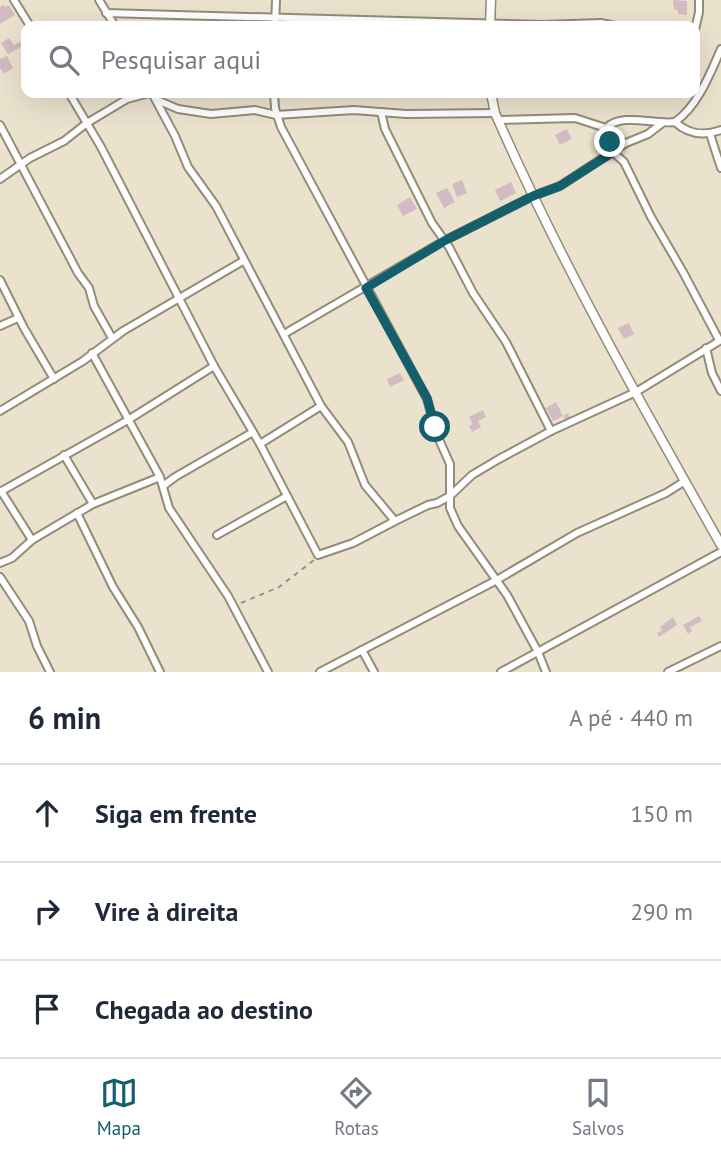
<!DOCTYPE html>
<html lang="pt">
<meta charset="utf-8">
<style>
:root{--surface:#fff;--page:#f6f6f7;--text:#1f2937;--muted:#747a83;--line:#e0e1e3;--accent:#13606c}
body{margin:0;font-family:"PT Sans",sans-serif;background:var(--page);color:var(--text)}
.stop{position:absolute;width:21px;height:21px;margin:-16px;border:5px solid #13606c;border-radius:50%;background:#fff}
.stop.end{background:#13606c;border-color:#fff;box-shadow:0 2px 7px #0008}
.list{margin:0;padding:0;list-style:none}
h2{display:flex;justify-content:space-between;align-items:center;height:91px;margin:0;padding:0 28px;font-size:30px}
h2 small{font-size:23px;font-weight:400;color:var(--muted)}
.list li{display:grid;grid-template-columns:46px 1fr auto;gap:21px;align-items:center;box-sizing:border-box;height:98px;padding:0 28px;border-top:2px solid var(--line)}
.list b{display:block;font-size:26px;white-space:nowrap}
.list em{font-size:23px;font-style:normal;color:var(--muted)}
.icon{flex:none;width:38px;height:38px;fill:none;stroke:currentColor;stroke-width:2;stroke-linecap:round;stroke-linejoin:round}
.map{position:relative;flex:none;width:721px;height:672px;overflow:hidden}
.search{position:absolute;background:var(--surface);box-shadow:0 7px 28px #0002;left:21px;right:21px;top:21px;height:77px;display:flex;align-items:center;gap:18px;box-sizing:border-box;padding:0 24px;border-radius:14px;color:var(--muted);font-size:26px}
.sheet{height:385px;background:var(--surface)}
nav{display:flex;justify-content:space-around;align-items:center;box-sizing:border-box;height:98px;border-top:2px solid var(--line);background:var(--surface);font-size:19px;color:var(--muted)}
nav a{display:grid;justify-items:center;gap:4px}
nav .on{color:var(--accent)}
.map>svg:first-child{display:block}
.building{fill:#d2bbc3}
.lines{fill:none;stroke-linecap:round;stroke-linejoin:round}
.minor-casing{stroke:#948c79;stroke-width:10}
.tertiary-casing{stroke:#948c79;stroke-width:11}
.path{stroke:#999283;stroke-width:2;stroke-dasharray:5 5;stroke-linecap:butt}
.minor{stroke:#fff;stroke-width:6}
.tertiary{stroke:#fff;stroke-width:8}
.route{stroke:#13606c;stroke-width:9}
</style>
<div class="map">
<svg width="721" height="672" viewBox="0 0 721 672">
<rect width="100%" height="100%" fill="#ebe2ce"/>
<g class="building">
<path d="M 673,0 L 687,1 L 687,15 L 678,14 L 678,10 L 674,9 Z"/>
<path d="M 3,5 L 6,7 L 9,5 L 15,15 L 0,24 L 0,7 Z"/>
<path d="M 9,38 L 14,45 L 20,42 L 23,46 L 8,54 L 1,43 Z"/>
<path d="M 7,56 L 13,68 L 4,74 L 0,68 L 0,59 Z"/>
<path d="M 567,129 L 572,139 L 560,145 L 555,135 Z"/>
<path d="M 462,180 L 467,193 L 457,197 L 452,184 Z"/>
<path d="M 511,182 L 516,193 L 500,201 L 495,190 Z"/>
<path d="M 447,188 L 455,202 L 444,208 L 436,193 Z"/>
<path d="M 410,197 L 417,209 L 403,216 L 397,205 Z"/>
<path d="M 629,323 L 634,334 L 624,339 L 618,328 Z"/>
<path d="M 400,373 L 404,380 L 390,387 L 387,379 Z"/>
<path d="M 556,402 L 563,416 L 568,413 L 570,418 L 566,421 L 563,416 L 553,421 L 546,408 Z"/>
<path d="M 483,410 L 486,417 L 478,421 L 481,427 L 472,432 L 469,426 L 473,424 L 469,417 Z"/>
<path d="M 699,616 L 702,621 L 690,627 L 692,631 L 688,634 L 683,625 Z"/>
<path d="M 673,617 L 677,625 L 659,637 L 657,633 L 662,630 L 660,627 Z"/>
</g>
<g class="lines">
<g class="minor-casing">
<g id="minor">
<path d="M 14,0 L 30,26"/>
<path d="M 99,0 L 115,26"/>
<path d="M 106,13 L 542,25 L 601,23 L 615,26"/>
<path d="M 275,26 L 276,0"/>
<path d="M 695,30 L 699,12 L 699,0"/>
<path d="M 69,93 L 101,147 L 214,366 L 260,444 L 318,555 L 353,543 L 395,521 L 428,505 L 437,503 L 450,496 L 472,475 L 499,459 L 551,431 L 636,392 L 721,340"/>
<path d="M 152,93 L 175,136 L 188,167 L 216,206 L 321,406 L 348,442 L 365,485 L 395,521"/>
<path d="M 274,93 L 275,108 L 281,127 L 427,399 L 437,435 L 450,464 L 450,508 L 458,526 L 507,595 L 538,652 L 546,672"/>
<path d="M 157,100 L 178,109 L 211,114 L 255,110 L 276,115 L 354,110 L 406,114 L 495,113"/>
<path d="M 381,112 L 385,129 L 432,223 L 449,247 L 473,293 L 506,342 L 551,431"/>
<path d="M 498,120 L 575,118 L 606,128"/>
<path d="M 675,122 C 698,106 710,74 721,49"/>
<path d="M 0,125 L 78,273 L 89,288 L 94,306 L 112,338"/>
<path d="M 606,128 L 613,152 L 624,162 L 651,217 L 683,272 L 719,340"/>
<path d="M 606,128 C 622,112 655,125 675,122 C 689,135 704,136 721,130"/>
<path d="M 710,134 L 721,168"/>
<path d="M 0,179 L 30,158 L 64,141 L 87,123 L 127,99 L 149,93"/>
<path d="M 0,280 L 24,328 L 54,379"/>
<path d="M 0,326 L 18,318"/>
<path d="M 284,334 L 444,241 L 533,196 L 560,186 L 626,143 L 648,134 L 661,124"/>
<path d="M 706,348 L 712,373 L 721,391"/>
<path d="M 92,353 L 160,477 L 169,508 L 228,596 L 268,672"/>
<path d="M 0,411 L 83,361 L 123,331 L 243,261"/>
<path d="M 260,444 L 321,406"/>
<path d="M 64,455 L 93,504"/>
<path d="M 163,486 L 175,477 L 253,432"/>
<path d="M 1,491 L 32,540"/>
<path d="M 0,492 L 128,420 L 214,366"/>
<path d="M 77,513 L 113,587 L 138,627 L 160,672"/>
<path d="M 217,535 L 287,496"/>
<path d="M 0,563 L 12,558 L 32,540 L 93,504 L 160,477"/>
<path d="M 0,577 L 29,621 L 37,646 L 50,672"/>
<path d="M 362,650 L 374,672"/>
<path d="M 320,672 L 495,581 L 577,533 L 666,493 L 685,481"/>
<path d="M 501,672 L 721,552"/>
<path d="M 668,672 L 721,646"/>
</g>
</g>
<g class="tertiary-casing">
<g id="tertiary">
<path d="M 490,26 L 491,0"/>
<path d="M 491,93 L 495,113 C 560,261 641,404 721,545"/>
</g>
</g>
<path class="path" d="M 241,603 L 279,587 L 314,560"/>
<use href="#minor" class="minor"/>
<use href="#tertiary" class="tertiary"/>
</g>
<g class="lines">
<path class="route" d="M 435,427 L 427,398 L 366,288 L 444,241 L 533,196 L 560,186 L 613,152 L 610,142"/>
</g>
</svg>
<div class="stop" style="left:435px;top:427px"></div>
<div class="stop end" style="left:610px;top:142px"></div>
<div class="search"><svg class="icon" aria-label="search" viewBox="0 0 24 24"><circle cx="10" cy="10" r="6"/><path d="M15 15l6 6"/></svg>Pesquisar aqui</div>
</div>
<section class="sheet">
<h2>6 min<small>A pé · 440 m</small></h2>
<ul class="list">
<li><svg class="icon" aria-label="ahead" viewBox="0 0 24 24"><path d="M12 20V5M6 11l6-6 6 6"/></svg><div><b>Siga em frente</b></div><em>150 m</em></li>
<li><svg class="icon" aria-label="right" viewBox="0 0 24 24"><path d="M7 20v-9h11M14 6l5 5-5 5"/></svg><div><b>Vire à direita</b></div><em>290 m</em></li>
<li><svg class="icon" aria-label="arrive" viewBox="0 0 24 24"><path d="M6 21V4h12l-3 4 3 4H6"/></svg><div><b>Chegada ao destino</b></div></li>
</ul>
</section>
<nav>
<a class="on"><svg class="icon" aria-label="map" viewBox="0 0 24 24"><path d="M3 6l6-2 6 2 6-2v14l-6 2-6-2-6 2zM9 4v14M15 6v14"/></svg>Mapa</a>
<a><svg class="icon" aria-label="directions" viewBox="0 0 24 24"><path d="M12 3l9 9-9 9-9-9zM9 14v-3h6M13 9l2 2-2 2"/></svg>Rotas</a>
<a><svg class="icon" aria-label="saved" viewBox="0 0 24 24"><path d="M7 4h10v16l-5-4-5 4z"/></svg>Salvos</a>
</nav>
